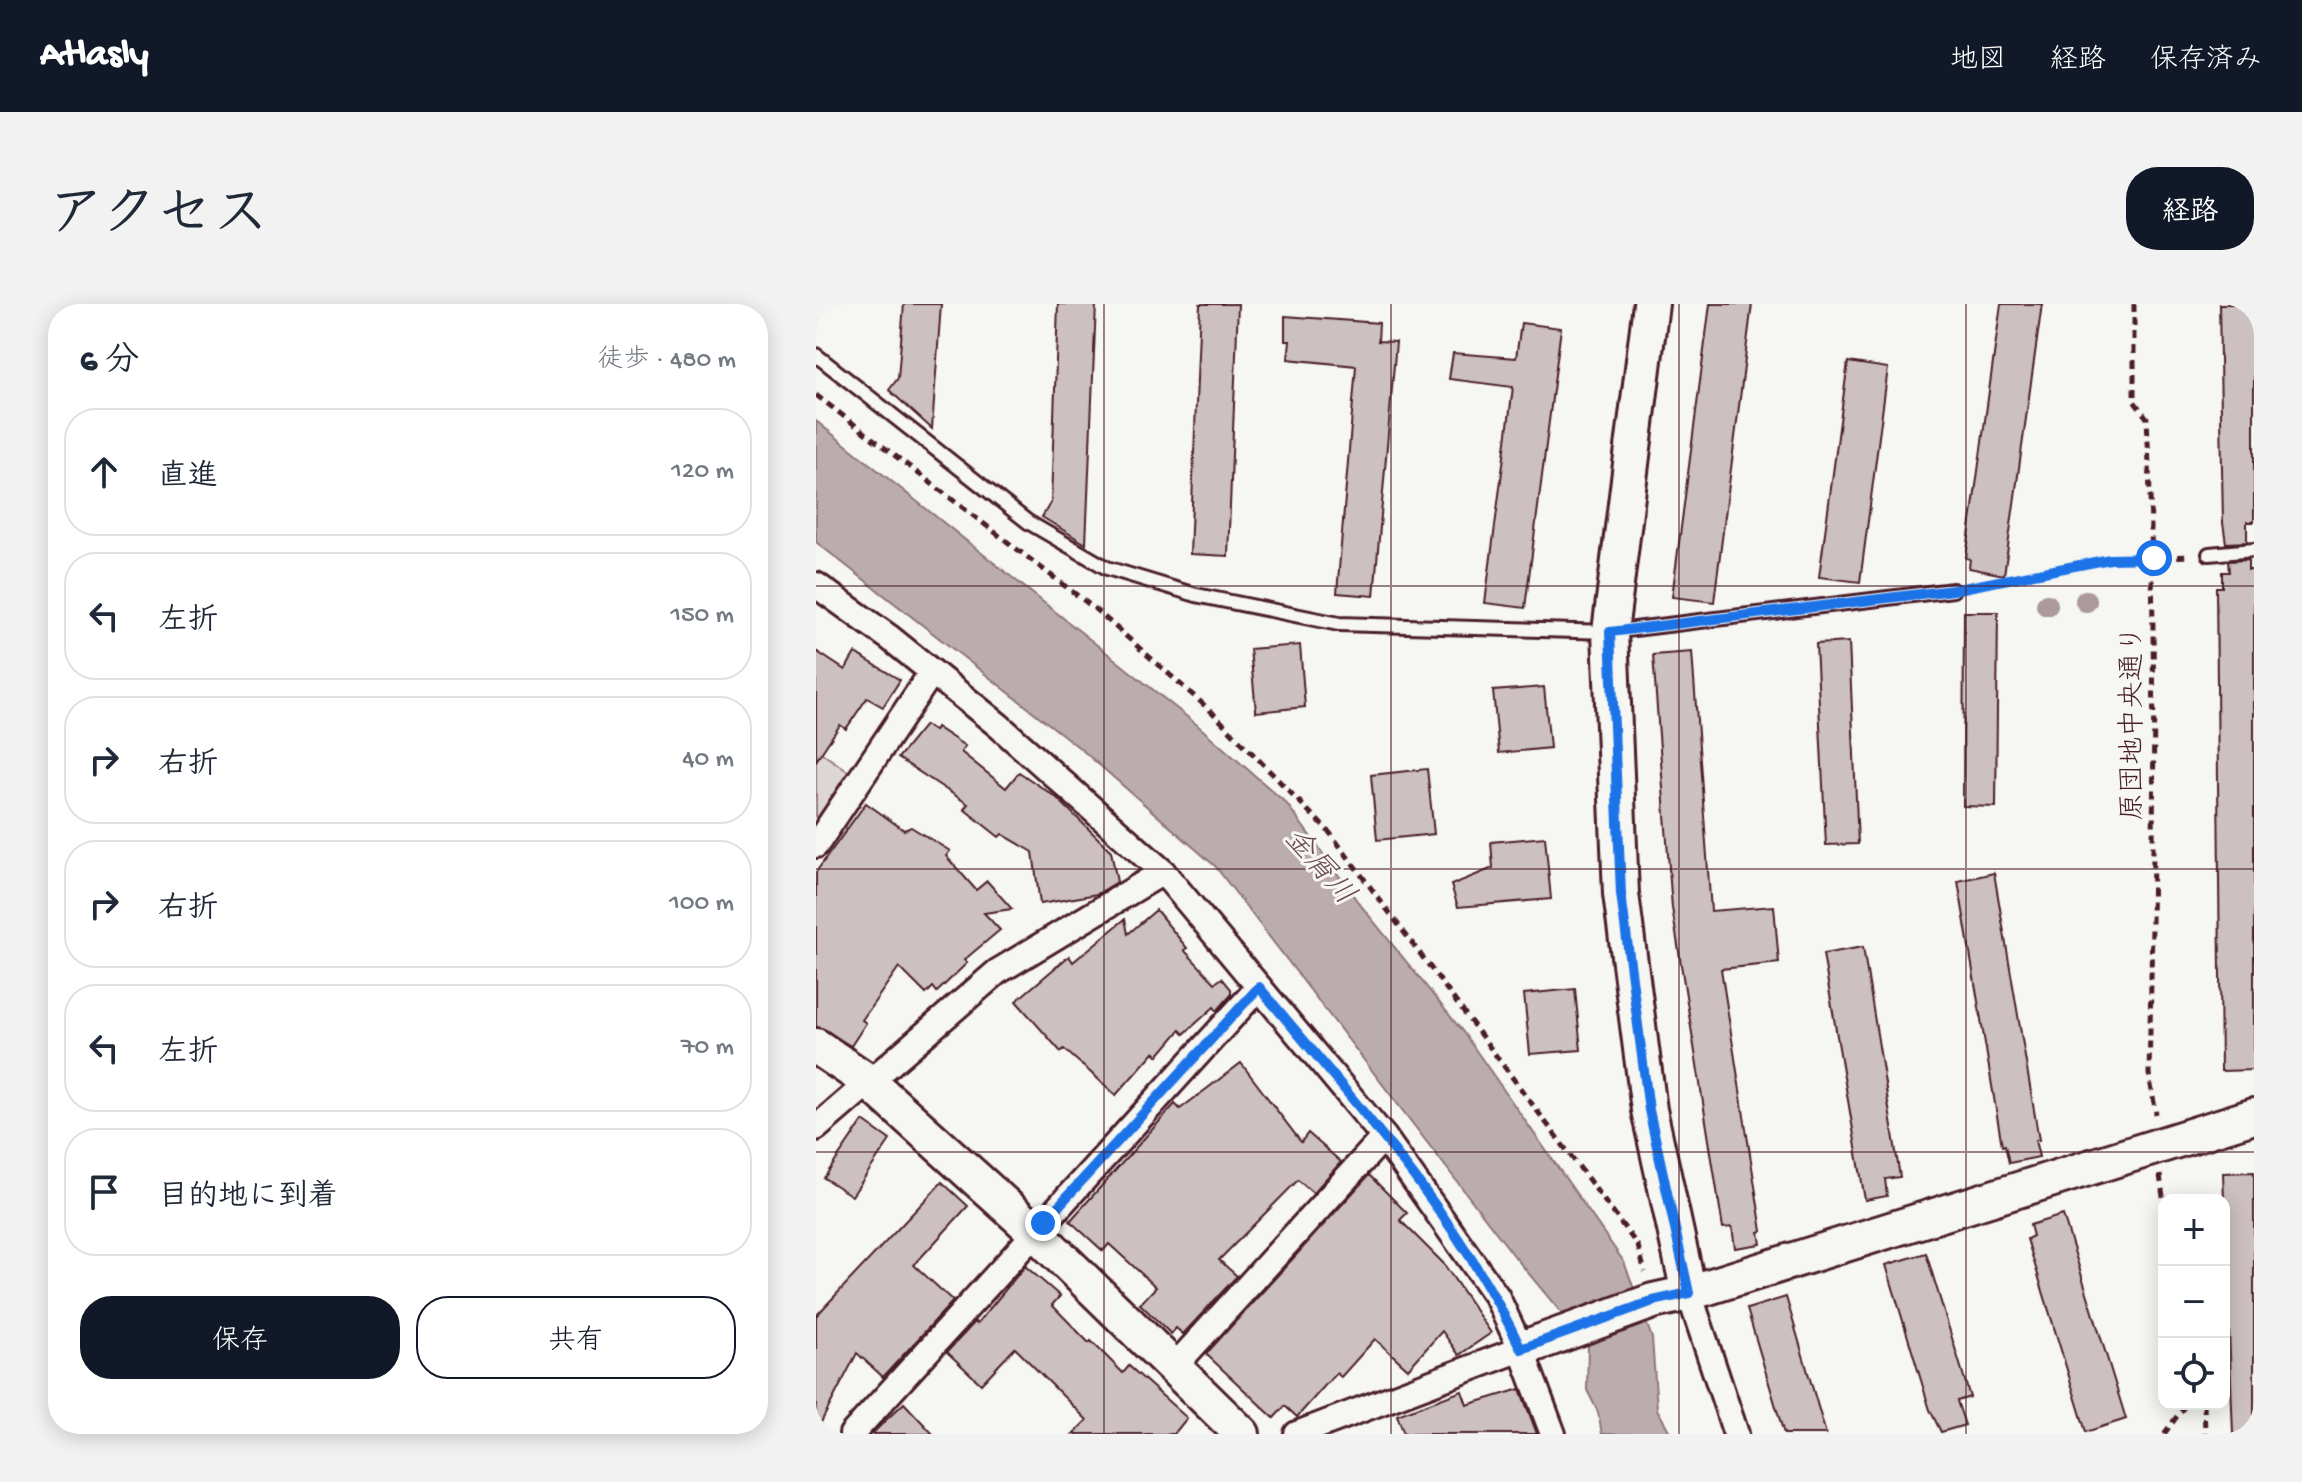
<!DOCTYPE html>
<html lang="ja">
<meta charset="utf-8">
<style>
:root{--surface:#fff;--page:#f2f2f3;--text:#1f2937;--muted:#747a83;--line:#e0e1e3;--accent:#111827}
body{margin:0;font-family:"Gochi Hand","Klee One",sans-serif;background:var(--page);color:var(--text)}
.controls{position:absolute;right:24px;bottom:24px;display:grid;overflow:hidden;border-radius:16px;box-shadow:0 4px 20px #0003}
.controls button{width:72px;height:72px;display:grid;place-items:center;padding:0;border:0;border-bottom:2px solid var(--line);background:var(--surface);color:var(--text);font:40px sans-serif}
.stop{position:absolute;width:24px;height:24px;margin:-18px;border:6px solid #1a73e8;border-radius:50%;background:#fff}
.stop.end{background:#1a73e8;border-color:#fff;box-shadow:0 2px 8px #0008}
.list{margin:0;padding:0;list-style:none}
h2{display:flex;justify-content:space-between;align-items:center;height:104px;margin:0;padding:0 32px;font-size:34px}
h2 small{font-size:26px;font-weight:400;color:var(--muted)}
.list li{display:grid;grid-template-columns:52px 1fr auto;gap:24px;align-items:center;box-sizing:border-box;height:128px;margin:0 16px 16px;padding:0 16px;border:2px solid var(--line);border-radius:32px}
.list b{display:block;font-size:30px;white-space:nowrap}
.list em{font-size:26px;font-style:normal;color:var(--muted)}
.actions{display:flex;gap:16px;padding:24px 32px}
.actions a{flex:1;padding:18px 0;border:2px solid var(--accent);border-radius:32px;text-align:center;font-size:28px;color:var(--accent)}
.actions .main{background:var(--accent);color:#fff}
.icon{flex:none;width:44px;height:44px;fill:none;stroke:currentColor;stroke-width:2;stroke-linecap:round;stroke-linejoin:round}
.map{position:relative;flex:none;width:1438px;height:1130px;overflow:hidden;border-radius:32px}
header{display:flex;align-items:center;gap:48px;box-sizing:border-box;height:112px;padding:0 40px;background:var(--accent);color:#fff}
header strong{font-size:38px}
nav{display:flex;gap:44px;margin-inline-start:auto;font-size:28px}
.intro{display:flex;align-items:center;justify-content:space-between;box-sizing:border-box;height:192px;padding:0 48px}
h1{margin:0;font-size:56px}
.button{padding:20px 36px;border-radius:32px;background:var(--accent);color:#fff;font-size:28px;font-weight:700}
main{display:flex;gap:48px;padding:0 48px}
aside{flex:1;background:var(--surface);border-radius:32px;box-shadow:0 4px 20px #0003}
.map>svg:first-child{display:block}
.green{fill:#ddd6d5;stroke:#947a80;stroke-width:2}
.water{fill:#bbadae;stroke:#8e747a;stroke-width:2}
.building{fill:#ccc1c0;stroke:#4a1f2b;stroke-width:2}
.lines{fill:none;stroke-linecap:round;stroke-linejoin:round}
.lane-casing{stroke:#4a1f2b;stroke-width:18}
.street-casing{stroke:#4a1f2b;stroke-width:30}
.secondary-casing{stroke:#4a1f2b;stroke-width:40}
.path{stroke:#4a1f2b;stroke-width:5;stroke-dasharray:8 6;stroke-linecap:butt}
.lane{stroke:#f6f6f2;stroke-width:12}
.street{stroke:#f6f6f2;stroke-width:24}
.secondary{stroke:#f6f6f2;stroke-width:34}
.tree{fill:#ac999c}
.route{stroke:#1a73e8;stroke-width:10}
.grid{fill:none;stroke:#4a1f2b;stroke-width:2;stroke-opacity:0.55}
.labels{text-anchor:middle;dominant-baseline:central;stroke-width:6;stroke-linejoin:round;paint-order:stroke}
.street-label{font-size:28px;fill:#4a1f2b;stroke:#f6f6f2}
.water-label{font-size:30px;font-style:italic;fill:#6c4a52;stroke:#f6f6f2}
</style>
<header>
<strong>Atlasly</strong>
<nav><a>地図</a><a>経路</a><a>保存済み</a></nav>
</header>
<div class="intro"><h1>アクセス</h1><a class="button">経路</a></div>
<main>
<aside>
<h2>6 分<small>徒歩 · 480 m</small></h2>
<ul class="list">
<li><svg class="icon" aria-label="ahead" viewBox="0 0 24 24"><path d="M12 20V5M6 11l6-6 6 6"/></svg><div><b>直進</b></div><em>120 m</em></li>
<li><svg class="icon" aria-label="left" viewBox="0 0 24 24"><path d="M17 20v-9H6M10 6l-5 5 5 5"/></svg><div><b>左折</b></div><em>150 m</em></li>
<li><svg class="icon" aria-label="right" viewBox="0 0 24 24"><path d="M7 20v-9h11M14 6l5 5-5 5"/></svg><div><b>右折</b></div><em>40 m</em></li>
<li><svg class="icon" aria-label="right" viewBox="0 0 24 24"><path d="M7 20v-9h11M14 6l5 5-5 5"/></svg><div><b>右折</b></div><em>100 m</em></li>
<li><svg class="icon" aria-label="left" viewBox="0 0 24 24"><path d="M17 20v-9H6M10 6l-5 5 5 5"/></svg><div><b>左折</b></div><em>70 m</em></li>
<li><svg class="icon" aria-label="arrive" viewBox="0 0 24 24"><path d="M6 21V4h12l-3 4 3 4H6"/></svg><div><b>目的地に到着</b></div></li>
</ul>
<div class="actions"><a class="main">保存</a><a>共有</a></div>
</aside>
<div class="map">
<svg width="1438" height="1130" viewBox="0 0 1438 1130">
<rect width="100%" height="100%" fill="#f6f6f2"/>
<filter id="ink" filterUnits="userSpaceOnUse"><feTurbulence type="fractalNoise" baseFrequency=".0125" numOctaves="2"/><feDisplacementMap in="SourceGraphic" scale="16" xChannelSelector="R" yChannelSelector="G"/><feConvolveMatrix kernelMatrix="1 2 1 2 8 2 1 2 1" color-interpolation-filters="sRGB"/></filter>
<g filter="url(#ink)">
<path class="green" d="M 0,445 L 33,468 L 0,520 Z"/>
<path class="water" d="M 0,117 L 380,420 L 470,499 L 542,598 L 647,728 L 808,958 L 836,1034 L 841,1105 L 855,1130 L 786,1130 L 782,1108 L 771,1086 L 772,1041 L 699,953 L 399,562 L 265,445 L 0,238 Z"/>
<g class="building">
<path d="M 88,0 L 125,0 L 116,125 L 73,86 L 82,74 Z"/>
<path d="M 242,0 L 280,0 L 270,240 L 226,213 L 235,198 Z"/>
<path d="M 384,0 L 422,0 L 412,252 L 374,250 Z"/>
<path d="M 894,0 L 936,0 L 898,298 L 856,293 Z"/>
<path d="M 1185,0 L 1226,0 L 1188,271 L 1153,264 L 1154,255 L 1150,254 Z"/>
<path d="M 1403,0 L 1438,0 L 1438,218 L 1431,218 L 1431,238 L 1410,239 L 1407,219 Z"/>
<path d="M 469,12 L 563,19 L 562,37 L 580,38 L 558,292 L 521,289 L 540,62 L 472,55 L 474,37 L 469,37 Z"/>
<path d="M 705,19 L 745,24 L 709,304 L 669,299 L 697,83 L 633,75 L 637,49 L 700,54 Z"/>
<path d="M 1032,58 L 1072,64 L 1044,278 L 1003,273 Z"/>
<path d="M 1432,256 L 1432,266 L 1438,266 L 1438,766 L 1405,767 L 1400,283 L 1406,283 L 1406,268 L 1413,268 L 1412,257 Z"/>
<path d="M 1148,308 L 1182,308 L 1180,503 L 1147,502 Z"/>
<path d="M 1033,338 L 1042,540 L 1010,541 L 1000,340 Z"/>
<path d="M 484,341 L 489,403 L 440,408 L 434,345 Z"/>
<path d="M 0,347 L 29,366 L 39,349 L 84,376 L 67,403 L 51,394 L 30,425 L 24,421 L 0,457 Z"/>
<path d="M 876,348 L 895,607 L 958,602 L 963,659 L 905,665 L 946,927 L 943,928 L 945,940 L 919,944 L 916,923 L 907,924 L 856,604 L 837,351 Z"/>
<path d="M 728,383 L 734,444 L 683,449 L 677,387 Z"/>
<path d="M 109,421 L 118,427 L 120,423 L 149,442 L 145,448 L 190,484 L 203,468 L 241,494 L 295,547 L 301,578 L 281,590 L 224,600 L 217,548 L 186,530 L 183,533 L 148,505 L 152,500 L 82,454 Z"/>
<path d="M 611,465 L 618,530 L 561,536 L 555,471 Z"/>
<path d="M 50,499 L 88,526 L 95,523 L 134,547 L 130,552 L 160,586 L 171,577 L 196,605 L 168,609 L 184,626 L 148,656 L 151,659 L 121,688 L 117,683 L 110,690 L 83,663 L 46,716 L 50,719 L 35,742 L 0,722 L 0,568 Z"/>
<path d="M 729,533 L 735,595 L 642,603 L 635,581 L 677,564 L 675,538 Z"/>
<path d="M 1178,569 L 1223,836 L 1219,836 L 1223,853 L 1193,859 L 1189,841 L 1186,842 L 1142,577 Z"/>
<path d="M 340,606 L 371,644 L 368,646 L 399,679 L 406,674 L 415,685 L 415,691 L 401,707 L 398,703 L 368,730 L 364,726 L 342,752 L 338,748 L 300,791 L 248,745 L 245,748 L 200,697 L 253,652 L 257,658 L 309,615 L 312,630 Z"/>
<path d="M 1047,643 L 1084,873 L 1069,875 L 1071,892 L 1049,896 L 1007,650 Z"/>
<path d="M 759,685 L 765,746 L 714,750 L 708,690 Z"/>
<path d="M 425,759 L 485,838 L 492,829 L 525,858 L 497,889 L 482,876 L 403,956 L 421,972 L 367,1030 L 360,1024 L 355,1030 L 324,1000 L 340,983 L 293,940 L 287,947 L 254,917 L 359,800 L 364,805 Z"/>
<path d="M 47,817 L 74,836 L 36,892 L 8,874 Z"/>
<path d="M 1438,868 L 1438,1130 L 1417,1130 L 1407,869 Z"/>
<path d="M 553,871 L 591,909 L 584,916 L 627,959 L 675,1029 L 643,1051 L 626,1027 L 592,1065 L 559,1035 L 525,1073 L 520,1069 L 481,1113 L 469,1102 L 458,1114 L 390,1050 Z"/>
<path d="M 126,878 L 152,902 L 98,961 L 137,997 L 67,1073 L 41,1049 L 0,1128 L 0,1012 Z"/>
<path d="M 1247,911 L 1310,1115 L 1270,1128 L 1211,935 L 1217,932 L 1214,921 Z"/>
<path d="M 1110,949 L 1154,1093 L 1141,1097 L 1149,1121 L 1125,1128 L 1114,1106 L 1070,961 Z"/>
<path d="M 209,962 L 244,992 L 236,1001 L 273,1039 L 275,1037 L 307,1069 L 313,1062 L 371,1114 L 358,1130 L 257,1130 L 271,1116 L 199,1044 L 165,1080 L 131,1048 L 159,1018 L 161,1020 Z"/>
<path d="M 970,993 L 1010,1130 L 968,1130 L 931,1005 Z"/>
<path d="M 704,1085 L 721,1130 L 588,1130 L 581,1111 L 646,1087 L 651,1101 Z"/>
<path d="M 88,1099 L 117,1130 L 56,1130 L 68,1118 Z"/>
</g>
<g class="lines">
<g class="lane-casing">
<g id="lane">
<path d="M 0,51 L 212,218 L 291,264 L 380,291 L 523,320 L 794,328 L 1137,286"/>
<path d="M 1393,250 L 1438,246"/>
</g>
</g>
<g class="street-casing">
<g id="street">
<path d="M 0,281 L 74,334 L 182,421 L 347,568 L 568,833 L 681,993 L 705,1045 L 737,1130"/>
<path d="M 0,541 L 116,368"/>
<path d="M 0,824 L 181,668 L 347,568"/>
<path d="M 873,989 L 920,1130"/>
<path d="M 358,1063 L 568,833"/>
<path d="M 36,1130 L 443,683"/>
<path d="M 481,1130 L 705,1045"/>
</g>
</g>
<g class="secondary-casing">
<g id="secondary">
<path d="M 835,0 L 794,328 L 805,590 L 833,806 L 873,989 L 1438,812"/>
<path d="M 0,742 L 53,778 L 219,928 L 426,1130"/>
<path d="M 705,1045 L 837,997 L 873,989"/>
</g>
</g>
<g class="path">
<path d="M 1318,0 L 1318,97 L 1331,114 C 1341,333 1338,551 1333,770 L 1340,810"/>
<path d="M 0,91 L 279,305 L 396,408 L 514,529 L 822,942 L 829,968"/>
<path d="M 1154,283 L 1294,255 L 1373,252"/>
<path d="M 1344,871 L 1348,900"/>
<path d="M 1388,1100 L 1389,1130"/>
<path d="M 1348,1130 L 1370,1100"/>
</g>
<use href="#lane" class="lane"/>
<use href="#street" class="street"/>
<use href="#secondary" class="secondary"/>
</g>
<g class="tree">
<circle cx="1270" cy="297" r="11"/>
<circle cx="1231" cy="301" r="11"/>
</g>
</g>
<g class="lines" filter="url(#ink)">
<path class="route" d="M 227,919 L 443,683 C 536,795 643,912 705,1045 L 837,997 L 873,989 L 833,806 L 805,590 L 794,328 L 1137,286 L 1294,255 L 1338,254"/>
</g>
<path class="grid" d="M 288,0 L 288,1130M 575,0 L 575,1130M 863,0 L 863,1130M 1150,0 L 1150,1130M 0,282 L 1438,282M 0,565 L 1438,565M 0,848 L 1438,848"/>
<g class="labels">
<g class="street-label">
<text transform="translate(1318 419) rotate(-90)">原団地中央通り</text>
</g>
<g class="water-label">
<text transform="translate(502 564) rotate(49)">金屑川</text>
</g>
</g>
</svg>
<div class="controls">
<button>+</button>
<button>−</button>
<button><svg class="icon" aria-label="locate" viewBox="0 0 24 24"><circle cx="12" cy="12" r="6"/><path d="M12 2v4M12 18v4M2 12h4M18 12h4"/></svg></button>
</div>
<div class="stop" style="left:1338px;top:254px"></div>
<div class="stop end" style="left:227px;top:919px"></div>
</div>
</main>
